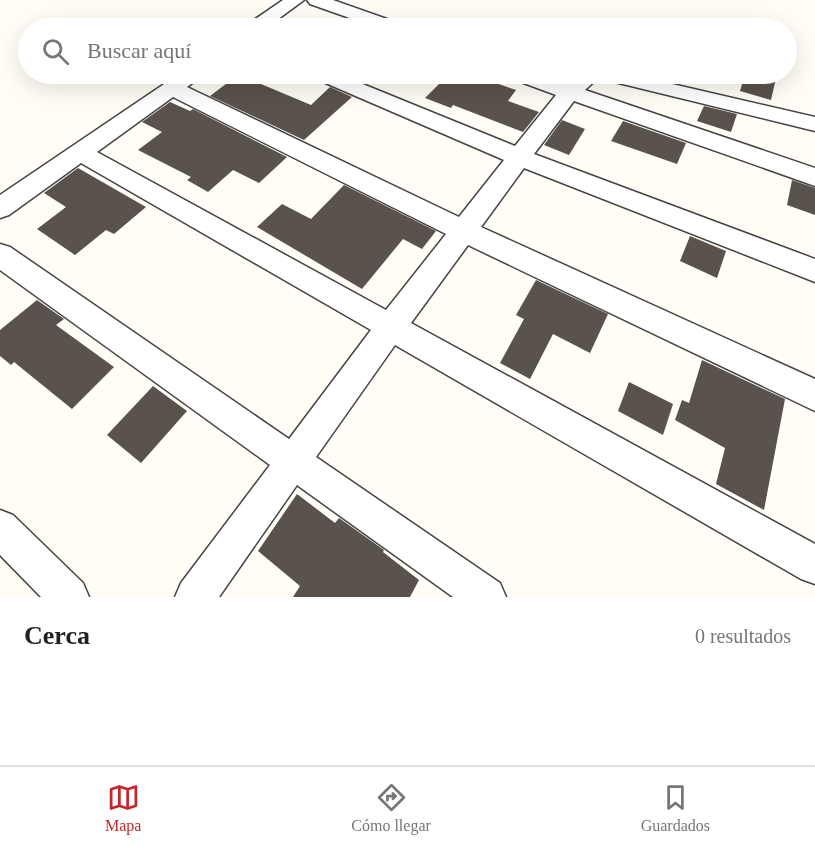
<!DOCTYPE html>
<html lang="es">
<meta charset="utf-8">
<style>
:root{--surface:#fff;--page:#f6f6f6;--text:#222;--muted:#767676;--line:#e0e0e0;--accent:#c4262e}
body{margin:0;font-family:"Times New Roman",serif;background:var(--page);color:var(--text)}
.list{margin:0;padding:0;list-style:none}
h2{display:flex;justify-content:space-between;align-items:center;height:78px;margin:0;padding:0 24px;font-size:26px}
h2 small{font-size:20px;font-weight:400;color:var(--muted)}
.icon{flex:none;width:33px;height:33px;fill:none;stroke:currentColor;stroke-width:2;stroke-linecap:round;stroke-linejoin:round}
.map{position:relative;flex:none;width:815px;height:597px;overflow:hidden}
.search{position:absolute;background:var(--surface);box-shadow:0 6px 24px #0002;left:18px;right:18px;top:18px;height:66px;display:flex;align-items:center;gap:15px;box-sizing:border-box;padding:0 21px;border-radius:33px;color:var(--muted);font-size:22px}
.sheet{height:168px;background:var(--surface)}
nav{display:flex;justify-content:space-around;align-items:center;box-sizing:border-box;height:84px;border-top:2px solid var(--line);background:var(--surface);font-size:16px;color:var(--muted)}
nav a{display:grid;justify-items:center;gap:3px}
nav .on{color:var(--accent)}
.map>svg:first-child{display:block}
.building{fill:#5a524d}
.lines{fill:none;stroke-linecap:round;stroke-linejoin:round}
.street-casing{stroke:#444;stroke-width:3}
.street{fill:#fff;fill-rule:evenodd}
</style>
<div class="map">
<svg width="815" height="597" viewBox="0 0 815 597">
<rect width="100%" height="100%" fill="#fffdf5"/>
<g class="building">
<path d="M 239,74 L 274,74 L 261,84 L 311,105 L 330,87 L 352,97 L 304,140 L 210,96 Z"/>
<path d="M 449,74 L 470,74 L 516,90 L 508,101 L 539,112 L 523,132 L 453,105 L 451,108 L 425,98 Z"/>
<path d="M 745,74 L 777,74 L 771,100 L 740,91 Z"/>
<path d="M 170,102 L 190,111 L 193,109 L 287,157 L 259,183 L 233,170 L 208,192 L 187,180 L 191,177 L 138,150 L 162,132 L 142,122 Z"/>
<path d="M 704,106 L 737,114 L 731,132 L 697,121 Z"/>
<path d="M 562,120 L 585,129 L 569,155 L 544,145 Z"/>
<path d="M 623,121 L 686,143 L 677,164 L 611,141 Z"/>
<path d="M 78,168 L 146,207 L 114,234 L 106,230 L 75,255 L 37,229 L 66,207 L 44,193 Z"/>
<path d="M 792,180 L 815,188 L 815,215 L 787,205 Z"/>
<path d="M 344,185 L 436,231 L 422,249 L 403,239 L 362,289 L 257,227 L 282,204 L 311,219 Z"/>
<path d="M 690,236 L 726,251 L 717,278 L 680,261 Z"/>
<path d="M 536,280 L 608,314 L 590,353 L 553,334 L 530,379 L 500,363 L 524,319 L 516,315 Z"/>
<path d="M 37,300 L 64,319 L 56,325 L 114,367 L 72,409 L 14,362 L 11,365 L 0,356 L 0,330 Z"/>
<path d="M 702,360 L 785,399 L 764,510 L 716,484 L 725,448 L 675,420 L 682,400 L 689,403 Z"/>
<path d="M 629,382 L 673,404 L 663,435 L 618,411 Z"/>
<path d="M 153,386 L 187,411 L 141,463 L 107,435 Z"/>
<path d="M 297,494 L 335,523 L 339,518 L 384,550 L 383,552 L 419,580 L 410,597 L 293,597 L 300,586 L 258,551 Z"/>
</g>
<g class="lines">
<g class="street-casing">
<g id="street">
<path d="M 283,0 L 304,0 L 266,28 L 246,28 L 248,24 Z"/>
<path d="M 307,0 L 333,0 L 401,24 L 403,28 L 378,28 L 310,4 Z"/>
<path d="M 179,74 L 202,74 L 199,78 L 187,87 L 459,217 L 504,160 L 314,78 L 311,74 L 338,74 L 515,146 L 556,95 L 510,78 L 507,74 L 536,74 L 567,84 L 579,74 L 629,74 L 815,117 L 815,131 L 598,78 L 585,90 L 815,168 L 815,186 L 574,101 L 534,154 L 815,259 L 815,282 L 524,168 L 481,227 L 815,379 L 815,411 L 468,245 L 411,323 L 815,544 L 815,584 L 801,579 L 395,345 L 316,457 L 500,583 L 506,597 L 453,597 L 297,485 L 219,597 L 175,597 L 181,583 L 270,465 L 0,270 L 0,244 L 10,247 L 289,439 L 371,330 L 81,163 L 9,215 L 0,218 L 0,195 ZM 173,97 L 446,234 L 386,310 L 97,152 Z"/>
<path d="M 0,510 L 13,515 L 83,583 L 89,597 L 41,597 L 0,555 Z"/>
</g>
</g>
<use href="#street" class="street"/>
</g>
</svg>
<div class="search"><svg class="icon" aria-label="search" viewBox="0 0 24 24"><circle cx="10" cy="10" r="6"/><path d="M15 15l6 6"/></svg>Buscar aquí</div>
</div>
<section class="sheet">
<h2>Cerca<small>0 resultados</small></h2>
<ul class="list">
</ul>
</section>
<nav>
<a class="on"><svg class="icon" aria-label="map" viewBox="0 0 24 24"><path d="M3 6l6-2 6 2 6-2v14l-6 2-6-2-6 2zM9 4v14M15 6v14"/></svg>Mapa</a>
<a><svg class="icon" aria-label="directions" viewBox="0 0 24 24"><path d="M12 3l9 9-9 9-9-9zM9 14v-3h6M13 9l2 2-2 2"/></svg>Cómo llegar</a>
<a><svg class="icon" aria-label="saved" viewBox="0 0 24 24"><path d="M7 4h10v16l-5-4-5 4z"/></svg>Guardados</a>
</nav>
